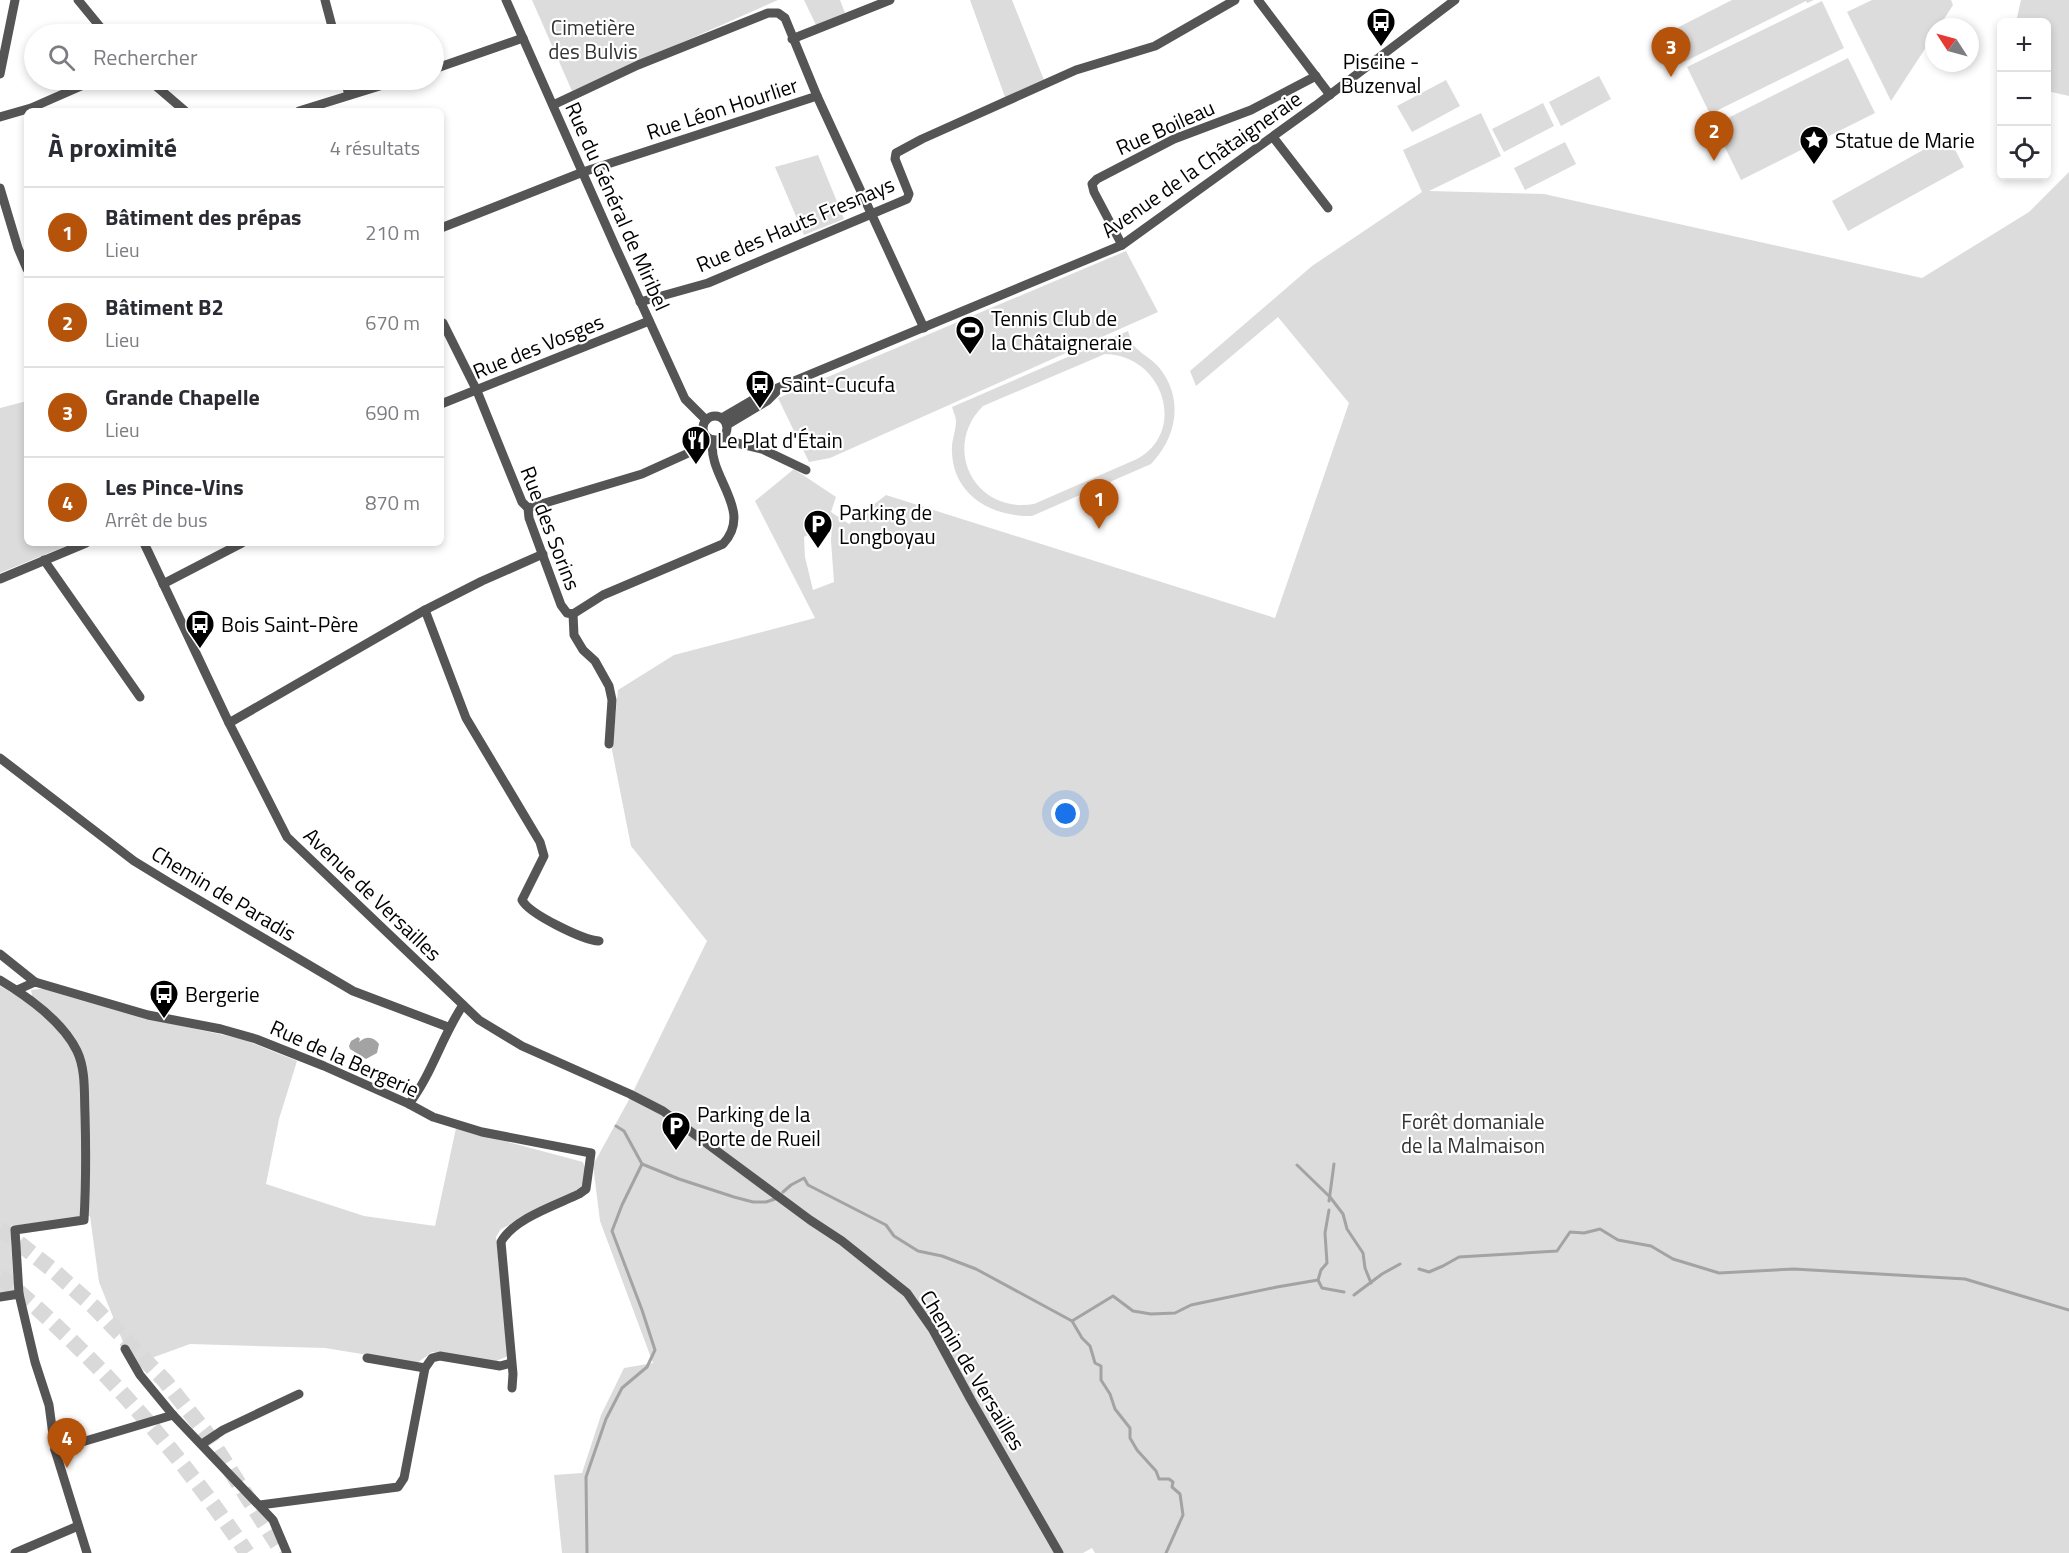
<!DOCTYPE html>
<html lang="fr">
<meta charset="utf-8">
<style>
:root{--surface:#fff;--page:#f2f2f3;--text:#2b2b33;--muted:#7c7c81;--line:#e1e1e2;--accent:#b45309}
body{margin:0;font-family:"Titillium Web",sans-serif;background:var(--page);color:var(--text)}
.controls{position:absolute;right:18px;top:18px;display:grid;overflow:hidden;border-radius:9px;box-shadow:0 3px 9px #0003}
.controls button{width:54px;height:54px;display:grid;place-items:center;padding:0;border:0;border-bottom:2px solid var(--line);background:var(--surface);color:var(--text);font:30px sans-serif}
.compass{position:absolute;left:1925px;top:18px;width:54px;height:54px;border-radius:50%;background:var(--surface);box-shadow:0 3px 9px #0003;rotate:306deg}
.you{position:absolute;left:1066px;top:814px;width:21px;height:21px;margin:-15px;border:4px solid #fff;border-radius:50%;background:#1a73e8;box-shadow:0 0 0 9px #1a73e833}
.badge{display:grid;place-items:center;width:39px;height:39px;border-radius:50%;background:var(--accent);color:#fff;font-size:20px;font-weight:700}
.pin{position:absolute;translate:-50% -50px;filter:drop-shadow(0 2px 3px #0008)}
.pin::after{content:'';position:absolute;top:32px;width:21px;height:18px;background:inherit;clip-path:polygon(0 0,100% 0,50% 100%)}
.list{margin:0;padding:0;list-style:none}
h2{display:flex;justify-content:space-between;align-items:center;height:78px;margin:0;padding:0 24px;font-size:26px}
h2 small{font-size:20px;font-weight:400;color:var(--muted)}
.list li{display:grid;grid-template-columns:39px 1fr auto;gap:18px;align-items:center;box-sizing:border-box;height:90px;padding:0 24px;border-top:2px solid var(--line)}
.list b{display:block;font-size:22px;white-space:nowrap}
.list p{margin:0;font-size:20px;white-space:nowrap;color:var(--muted)}
.list em{font-size:20px;font-style:normal;color:var(--muted)}
.icon{flex:none;width:33px;height:33px;fill:none;stroke:currentColor;stroke-width:2;stroke-linecap:round;stroke-linejoin:round}
.map{position:relative;flex:none;width:2069px;height:1553px;overflow:hidden}
.search{position:absolute;background:var(--surface);box-shadow:0 3px 9px #0003;left:24px;top:24px;width:420px;height:66px;display:flex;align-items:center;gap:15px;box-sizing:border-box;padding:0 21px;border-radius:33px;color:var(--muted);font-size:22px}
.panel{position:absolute;background:var(--surface);box-shadow:0 3px 9px #0003;left:24px;top:108px;width:420px;height:438px;border-radius:9px}
.map>svg:first-child{display:block}
.green{fill:#dcdcdc;fill-rule:evenodd}
.water{fill:#a3a3a3}
.lines{fill:none;stroke-linecap:round;stroke-linejoin:round}
.stream{stroke:#a3a3a3;stroke-width:3}
.motorway-tunnel{stroke:#d9d9d9;stroke-width:16;stroke-dasharray:16 8;stroke-linecap:butt}
.minor{stroke:#555;stroke-width:9}
.labels{text-anchor:middle;dominant-baseline:central;stroke-width:4.5;stroke-linejoin:round;paint-order:stroke}
.park-label{font-size:21px;fill:#333;stroke:#fff}
.poi-label{font-size:21px;fill:#000;stroke:#fff;text-anchor:start}
.street-label{font-size:21px;fill:#000;stroke:#fff}
</style>
<div class="map">
<svg width="2069" height="1553" viewBox="0 0 2069 1553">
<rect width="100%" height="100%" fill="#fff"/>
<g class="green">
<path d="M 532,0 L 778,0 L 572,91 Z"/>
<path d="M 804,0 L 840,0 L 845,13 L 816,25 Z"/>
<path d="M 970,0 L 1012,0 L 1044,80 L 1005,97 Z"/>
<path d="M 1732,0 L 1814,0 L 1807,3 L 1806,1 L 1684,62 L 1669,32 Z"/>
<path d="M 1872,0 L 1951,0 L 1953,5 L 1939,27 L 1934,27 L 1934,35 L 1891,101 L 1847,12 Z"/>
<path d="M 2021,0 L 2069,0 L 2069,96 L 2047,91 L 2046,22 L 2016,22 Z"/>
<path d="M 1822,1 L 1844,48 L 1710,114 L 1687,67 Z"/>
<path d="M 1848,58 L 1875,113 L 1741,180 L 1714,125 Z"/>
<path d="M 1599,76 L 1611,99 L 1561,126 L 1549,102 Z"/>
<path d="M 1446,80 L 1460,106 L 1412,132 L 1397,106 Z"/>
<path d="M 1543,103 L 1554,126 L 1504,152 L 1492,129 Z"/>
<path d="M 1481,113 L 1501,156 L 1429,191 L 1544,194 L 1922,278 L 2029,212 L 2069,172 L 2069,1553 L 1095,1553 L 1092,1548 L 1083,1553 L 562,1553 L 554,1475 L 582,1473 L 601,1415 L 624,1368 L 653,1363 L 600,1221 L 593,1165 L 631,1096 L 707,941 L 631,846 L 612,750 L 618,690 L 674,655 L 815,618 L 755,501 L 794,469 L 836,497 L 831,512 L 849,524 L 886,495 L 1275,618 L 1349,403 L 1278,317 L 1196,386 L 1190,371 L 1312,266 L 1422,192 L 1403,150 ZM 832,522 L 831,541 L 834,582 L 813,590 L 805,557 L 804,537 Z"/>
<path d="M 1948,136 L 1964,167 L 1848,231 L 1832,201 Z"/>
<path d="M 1565,142 L 1576,164 L 1525,190 L 1514,168 Z"/>
<path d="M 818,155 L 844,219 L 804,235 L 775,167 Z"/>
<path d="M 1126,251 L 1158,312 L 830,458 L 809,462 L 778,398 Z"/>
<path d="M 1128,331 C 1130,337 1132,344 1136,348 C 1144,356 1154,360 1161,370 C 1184,401 1176,438 1151,464 L 1032,516 C 993,517 954,496 952,453 C 951,441 956,431 956,421 C 956,417 953,411 952,407 ZM 1105,354 C 1163,355 1188,431 1137,459 L 1034,504 C 975,514 941,448 983,406 Z"/>
<path d="M 27,401 L 27,543 L 73,543 L 0,573 L 0,408 Z"/>
<path d="M 0,986 L 34,1006 L 31,990 L 48,988 L 150,1019 L 242,1039 L 297,1061 L 279,1119 L 266,1184 L 364,1216 L 435,1226 L 456,1128 L 583,1162 L 587,1175 L 586,1188 L 501,1229 L 496,1237 L 508,1356 L 494,1362 L 432,1352 L 417,1363 L 325,1348 L 190,1344 L 135,1364 L 123,1342 L 99,1282 L 90,1216 L 10,1226 L 14,1291 L 0,1293 Z"/>
</g>
<path class="water" d="M 358,1037 L 360,1039 L 359,1042 C 366,1036 373,1036 379,1044 L 377,1053 L 366,1059 L 350,1049 L 349,1046 L 351,1041 Z"/>
<g class="lines">
<g class="stream">
<path d="M 616,1126 L 624,1131 L 642,1164 L 679,1179 L 734,1197 L 753,1202 L 766,1202 L 775,1199"/>
<path d="M 1297,1165 L 1330,1197 L 1343,1214 L 1347,1229 L 1363,1253 L 1365,1268 L 1371,1283"/>
<path d="M 783,1192 L 791,1185 L 804,1178 L 808,1185 L 886,1225 L 894,1236 L 918,1251 L 942,1256 L 976,1269 L 1072,1321 L 1082,1338 L 1090,1346 L 1095,1363 L 1101,1366 L 1101,1380 L 1110,1394 L 1115,1409 L 1130,1428 L 1130,1438 L 1137,1450 L 1156,1471 L 1159,1479 L 1169,1479 L 1173,1482 L 1172,1487 L 1180,1494 L 1183,1515 L 1166,1553"/>
<path d="M 1329,1201 L 1334,1164"/>
<path d="M 1419,1269 L 1429,1272 L 1443,1266 L 1459,1257 L 1557,1251 L 1570,1232 L 1584,1233 L 1600,1229 L 1618,1240 L 1651,1246 L 1673,1259 L 1719,1273 L 1794,1269 L 1965,1279 L 2069,1310"/>
<path d="M 1318,1280 L 1321,1270 L 1327,1263 L 1325,1233 L 1329,1210"/>
<path d="M 1354,1295 L 1382,1274 L 1400,1264"/>
<path d="M 1072,1321 L 1113,1296 L 1133,1311 L 1151,1314 L 1175,1313 L 1191,1305 L 1277,1287 L 1318,1280 L 1322,1288 L 1344,1292"/>
<path d="M 587,1553 L 586,1477 L 606,1419 L 622,1388 L 647,1367 L 655,1350 L 642,1310 L 612,1231 L 622,1205 L 642,1164"/>
</g>
<g class="motorway-tunnel">
<path d="M 0,1228 L 54,1271 L 95,1308 L 165,1381 L 207,1434 L 283,1553"/>
<path d="M 0,1276 C 95,1355 178,1450 247,1553"/>
</g>
<g class="minor">
<path d="M 78,0 L 106,34"/>
<path d="M 325,0 L 334,34"/>
<path d="M 506,0 L 616,248 L 685,399 L 706,420"/>
<path d="M 1258,0 L 1330,95"/>
<path d="M 792,39 L 890,0"/>
<path d="M 434,69 L 523,38"/>
<path d="M 0,74 L 15,0"/>
<path d="M 149,80 L 185,111"/>
<path d="M 345,80 L 349,95"/>
<path d="M 817,96 L 924,328"/>
<path d="M 299,111 L 399,80"/>
<path d="M 0,117 L 31,108 L 95,80"/>
<path d="M 1273,137 L 1328,208"/>
<path d="M 0,188 L 18,248 L 27,269"/>
<path d="M 441,228 L 583,172 L 817,96 L 785,18 L 778,13 L 768,13 L 638,65 L 553,105"/>
<path d="M 1122,245 L 1094,192 L 1092,184 L 1097,179 L 1174,139 L 1251,110 L 1316,76"/>
<path d="M 640,302 L 708,283 L 907,199 L 909,194 L 895,159 L 896,153 L 922,139 L 1076,70 L 1155,46 L 1235,0"/>
<path d="M 441,322 L 443,323 L 477,391 L 522,502 L 528,508 L 529,518 L 561,605 L 567,613 L 573,614 L 574,635 L 583,650 L 595,661 L 609,686 L 612,700 L 609,744"/>
<path d="M 441,404 L 649,321"/>
<circle cx="715" cy="428" r="12"/>
<path d="M 722,418 L 763,394 L 1122,245 L 1315,106 L 1455,0"/>
<path d="M 727,425 L 767,401 L 776,392"/>
<path d="M 724,437 L 737,443 L 762,449 L 806,470"/>
<path d="M 528,508 L 642,474 L 695,450 L 707,438"/>
<path d="M 144,543 L 229,723 L 287,837 L 479,1020 L 522,1046 L 630,1094 L 663,1111 L 810,1220 L 842,1241 L 907,1293 L 933,1330 L 971,1400 L 1059,1553"/>
<path d="M 44,560 L 140,697"/>
<path d="M 0,579 L 86,543"/>
<path d="M 163,584 L 242,543"/>
<path d="M 425,610 L 466,718 L 540,842 L 544,856 L 522,900 C 529,914 583,940 599,941"/>
<path d="M 573,614 L 603,595 L 723,544 C 755,510 706,476 713,440"/>
<path d="M 229,723 L 425,610 L 482,581 L 543,554"/>
<path d="M 0,758 L 134,861 L 170,883 L 353,991 L 448,1027"/>
<path d="M 0,954 L 35,982"/>
<path d="M 0,980 C 27,996 63,1022 77,1051 C 86,1070 84,1093 85,1114 C 86,1149 86,1184 84,1220 L 15,1230 L 19,1294 L 35,1362 L 49,1405 L 55,1450 L 87,1553"/>
<path d="M 17,990 L 35,982 L 148,1015 L 221,1029 L 256,1039 L 324,1066 L 409,1104 L 433,1117 L 482,1132 L 591,1153 L 586,1189 L 579,1194 C 556,1205 513,1219 501,1242 L 513,1374 L 512,1388"/>
<path d="M 409,1104 C 432,1074 442,1036 463,1005"/>
<path d="M 0,1297 L 19,1294"/>
<path d="M 125,1349 L 140,1375 L 173,1415 L 273,1520 L 287,1553"/>
<path d="M 367,1358 L 425,1368"/>
<path d="M 202,1444 L 223,1430 L 299,1394"/>
<path d="M 55,1450 L 173,1415"/>
<path d="M 260,1505 L 398,1487 L 404,1478 L 425,1368 L 432,1358 L 440,1356 L 500,1366 L 511,1363"/>
<path d="M 15,1553 L 78,1526"/>
</g>
</g>
<defs>
<g id="bus-pin" transform="scale(1.5)"><path d="M0 17L-7.5 6A9.5 9.5 0 1 1 7.5 6Z" fill="#000" stroke="#fff"/><path d="M-5-6H5V4H4V6H2V4H-2V6H-4V4H-5ZM-3.5-4V0h7V-4ZM-3.5 1.2v1.5H-2V1.2ZM2 1.2v1.5H3.5V1.2Z" fill="#fff"/></g>
<g id="sight-pin" transform="scale(1.5)"><path d="M0 17L-7.5 6A9.5 9.5 0 1 1 7.5 6Z" fill="#000" stroke="#fff"/><path d="M0-6L1.8-2.2L6-1.7L2.9 1.2L3.7 5.4L0 3.3L-3.7 5.4L-2.9 1.2L-6-1.7L-1.8-2.2Z" fill="#fff"/></g>
<g id="stadium-pin" transform="scale(1.5)"><path d="M0 17L-7.5 6A9.5 9.5 0 1 1 7.5 6Z" fill="#000" stroke="#fff"/><path d="M0-5a6.5 5 0 1 0 0 10a6.5 5 0 1 0 0-10ZM-3.5-1.8h7v3.6h-7Z" fill="#fff"/></g>
<g id="restaurant-pin" transform="scale(1.5)"><path d="M0 17L-7.5 6A9.5 9.5 0 1 1 7.5 6Z" fill="#000" stroke="#fff"/><path d="M-5-6h1v4h1v-4h1v4h1v-4h1v5L-1.5 .5V6h-2V.5L-5-1ZM5-6V6H3V1.5H1.5Q1.5-4 5-6Z" fill="#fff"/></g>
<g id="parking-pin" transform="scale(1.5)"><path d="M0 17L-7.5 6A9.5 9.5 0 1 1 7.5 6Z" fill="#000" stroke="#fff"/><path d="M-3.5-5.5H1a3.5 3.5 0 0 1 0 7H-1V5.5H-3.5ZM-1-3.4V-.6H.8a1.4 1.4 0 0 0 0-2.8Z" fill="#fff"/></g>
</defs>
<g fill-rule="evenodd">
<use href="#bus-pin" x="1381" y="22"/>
<use href="#sight-pin" x="1814" y="140"/>
<use href="#stadium-pin" x="970" y="330"/>
<use href="#bus-pin" x="760" y="384"/>
<use href="#restaurant-pin" x="696" y="440"/>
<use href="#parking-pin" x="818" y="524"/>
<use href="#bus-pin" x="200" y="624"/>
<use href="#bus-pin" x="164" y="994"/>
<use href="#parking-pin" x="676" y="1126"/>
</g>
<g class="labels">
<g class="park-label">
<text x="593" y="27">Cimetière<tspan x="593" dy="24">des Bulvis</tspan></text>
<text x="1473" y="1121">Forêt domaniale<tspan x="1473" dy="24">de la Malmaison</tspan></text>
</g>
<g class="poi-label">
<text x="1381" y="61" text-anchor="middle">Piscine -<tspan x="1381" dy="24">Buzenval</tspan></text>
<text x="1835" y="140">Statue de Marie</text>
<text x="991" y="318">Tennis Club de<tspan x="991" dy="24">la Châtaigneraie</tspan></text>
<text x="781" y="384">Saint-Cucufa</text>
<text x="717" y="440">Le Plat d'Étain</text>
<text x="839" y="512">Parking de<tspan x="839" dy="24">Longboyau</tspan></text>
<text x="221" y="624">Bois Saint-Père</text>
<text x="185" y="994">Bergerie</text>
<text x="697" y="1114">Parking de la<tspan x="697" dy="24">Porte de Rueil</tspan></text>
</g>
<g class="street-label">
<text transform="translate(722 108) rotate(-18)">Rue Léon Hourlier</text>
<text transform="translate(1165 127) rotate(-24)">Rue Boileau</text>
<text transform="translate(1201 164) rotate(-35)">Avenue de la Châtaigneraie</text>
<text transform="translate(618 206) rotate(66)">Rue du Général de Miribel</text>
<text transform="translate(795 224) rotate(-23)">Rue des Hauts Fresnays</text>
<text transform="translate(538 346) rotate(-22)">Rue des Vosges</text>
<text transform="translate(551 528) rotate(69)">Rue des Sorins</text>
<text transform="translate(224 893) rotate(31)">Chemin de Paradis</text>
<text transform="translate(373 894) rotate(44)">Avenue de Versailles</text>
<text transform="translate(345 1058) rotate(24)">Rue de la Bergerie</text>
<text transform="translate(973 1370) rotate(59)">Chemin de Versailles</text>
</g>
</g>
</svg>
<div class="controls">
<button>+</button>
<button>−</button>
<button><svg class="icon" aria-label="locate" viewBox="0 0 24 24"><circle cx="12" cy="12" r="6"/><path d="M12 2v4M12 18v4M2 12h4M18 12h4"/></svg></button>
</div>
<svg class="compass" viewBox="-18 -18 36 36"><path d="M0-13l5 13h-10z" fill="#e53935"/><path d="M0 13l5-13h-10z" fill="#7c7c81"/></svg>
<div class="you"></div>
<div class="pin badge" style="left:1099px;top:529px">1</div>
<div class="pin badge" style="left:1714px;top:161px">2</div>
<div class="pin badge" style="left:1671px;top:77px">3</div>
<div class="pin badge" style="left:67px;top:1468px">4</div>
<div class="search"><svg class="icon" aria-label="search" viewBox="0 0 24 24"><circle cx="10" cy="10" r="6"/><path d="M15 15l6 6"/></svg>Rechercher</div>
<section class="panel">
<h2>À proximité<small>4 résultats</small></h2>
<ul class="list">
<li><span class="badge">1</span><div><b>Bâtiment des prépas</b><p>Lieu</p></div><em>210 m</em></li>
<li><span class="badge">2</span><div><b>Bâtiment B2</b><p>Lieu</p></div><em>670 m</em></li>
<li><span class="badge">3</span><div><b>Grande Chapelle</b><p>Lieu</p></div><em>690 m</em></li>
<li><span class="badge">4</span><div><b>Les Pince-Vins</b><p>Arrêt de bus</p></div><em>870 m</em></li>
</ul>
</section>
</div>
